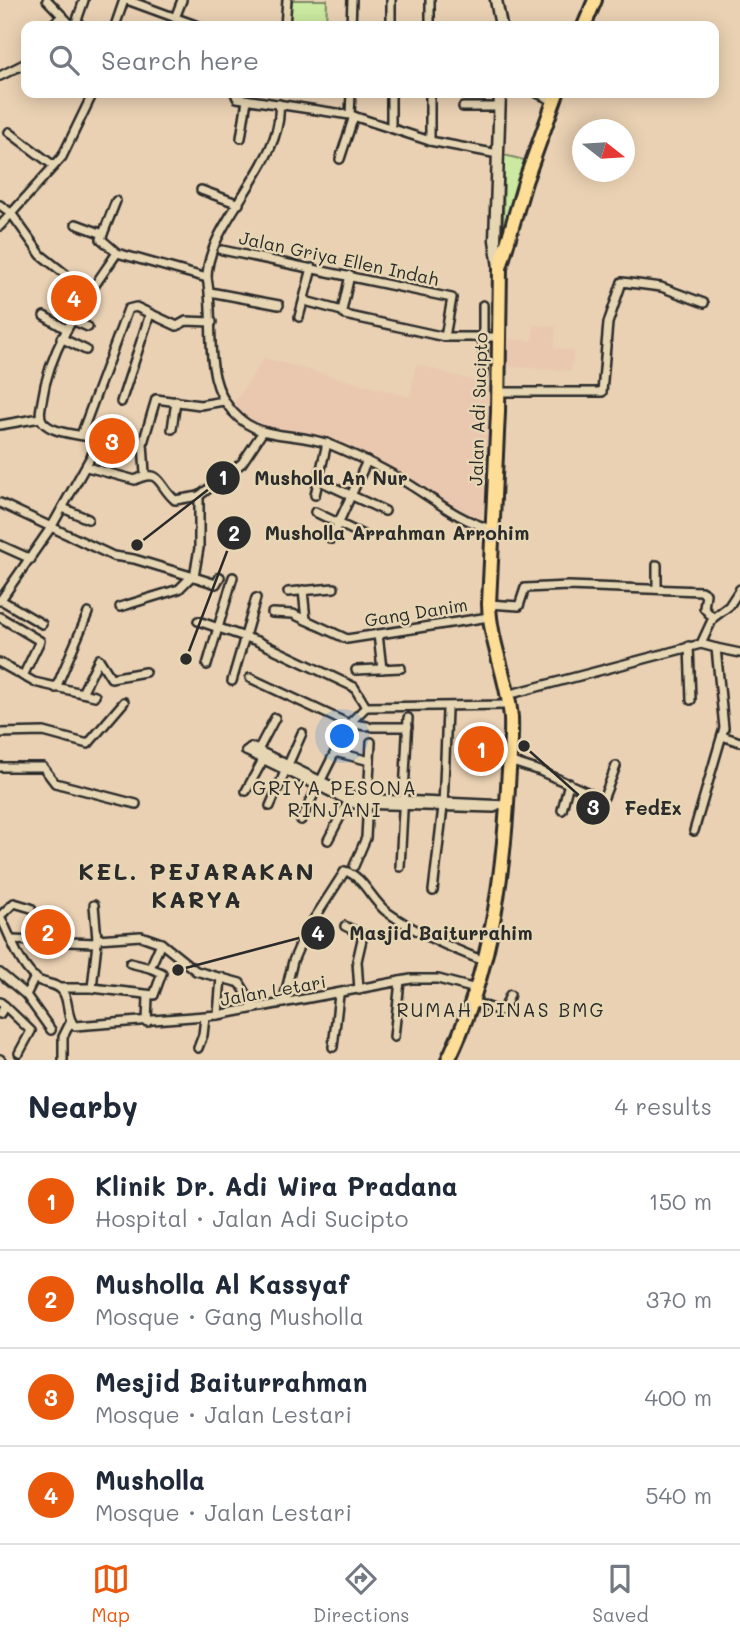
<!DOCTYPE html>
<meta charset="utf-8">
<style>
:root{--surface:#fff;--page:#f6f6f7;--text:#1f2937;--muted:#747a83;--line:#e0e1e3;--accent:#ea580c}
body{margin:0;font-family:Mali,sans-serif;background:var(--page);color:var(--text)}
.compass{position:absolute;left:572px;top:119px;width:63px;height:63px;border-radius:50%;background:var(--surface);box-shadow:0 4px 18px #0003;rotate:107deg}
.you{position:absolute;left:343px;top:737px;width:24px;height:24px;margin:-18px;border:5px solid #fff;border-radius:50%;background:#1a73e8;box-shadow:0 0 0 10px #1a73e833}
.badge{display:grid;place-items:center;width:46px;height:46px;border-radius:50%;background:var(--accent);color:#fff;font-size:23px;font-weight:700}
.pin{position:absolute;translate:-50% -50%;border:4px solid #fff;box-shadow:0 2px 7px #0006}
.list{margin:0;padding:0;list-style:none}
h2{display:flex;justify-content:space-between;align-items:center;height:91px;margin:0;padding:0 28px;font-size:30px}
h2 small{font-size:23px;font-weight:400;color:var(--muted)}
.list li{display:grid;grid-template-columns:46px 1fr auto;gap:21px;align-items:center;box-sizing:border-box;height:98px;padding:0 28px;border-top:2px solid var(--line)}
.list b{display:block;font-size:26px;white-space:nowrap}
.list p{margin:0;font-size:23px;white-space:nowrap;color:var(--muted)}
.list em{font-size:23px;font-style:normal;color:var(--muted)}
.icon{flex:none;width:38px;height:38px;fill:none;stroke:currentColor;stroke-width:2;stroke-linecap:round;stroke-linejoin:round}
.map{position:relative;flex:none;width:740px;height:1060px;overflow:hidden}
.search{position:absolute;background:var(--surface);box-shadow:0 4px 18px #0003;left:21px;right:21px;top:21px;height:77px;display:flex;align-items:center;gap:18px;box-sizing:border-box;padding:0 24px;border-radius:14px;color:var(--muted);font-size:26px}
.sheet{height:483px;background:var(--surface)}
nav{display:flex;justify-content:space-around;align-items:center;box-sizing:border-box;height:98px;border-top:2px solid var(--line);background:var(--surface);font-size:19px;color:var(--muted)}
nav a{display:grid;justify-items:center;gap:4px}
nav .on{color:var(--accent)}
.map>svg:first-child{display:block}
.built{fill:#eac8b0}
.green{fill:#cbe9a0;stroke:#7b8a66;stroke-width:2}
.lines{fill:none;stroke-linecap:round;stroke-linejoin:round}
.minor-casing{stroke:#2b2b2b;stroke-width:12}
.tertiary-casing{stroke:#2b2b2b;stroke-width:15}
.trunk-casing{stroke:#2b2b2b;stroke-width:18}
.minor{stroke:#e7d6b3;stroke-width:7}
.tertiary{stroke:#e7d6b3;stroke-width:10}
.trunk{stroke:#fedd96;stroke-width:12}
.labels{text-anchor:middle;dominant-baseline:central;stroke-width:5;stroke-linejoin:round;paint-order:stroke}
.street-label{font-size:18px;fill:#2b2b2b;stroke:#e7d6b3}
.neighbourhood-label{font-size:19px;letter-spacing:2px;fill:#2b2b2b;stroke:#e7d6b3}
.district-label{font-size:24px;font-weight:bold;letter-spacing:2px;fill:#2b2b2b;stroke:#e7d6b3}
.leader{fill:none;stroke:#2b2b2b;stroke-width:2.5}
.callout-dot{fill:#2b2b2b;stroke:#e7d6b3;stroke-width:2.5}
.mark-label{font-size:21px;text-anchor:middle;font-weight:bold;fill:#fff}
.callout-label{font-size:19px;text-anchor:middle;font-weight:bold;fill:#2b2b2b;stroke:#e7d6b3;stroke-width:5;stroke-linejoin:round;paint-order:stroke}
</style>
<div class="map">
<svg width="740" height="1060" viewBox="0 0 740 1060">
<rect width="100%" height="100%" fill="#ead1b3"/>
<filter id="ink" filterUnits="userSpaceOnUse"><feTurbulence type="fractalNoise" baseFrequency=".0143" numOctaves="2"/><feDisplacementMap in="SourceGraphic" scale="14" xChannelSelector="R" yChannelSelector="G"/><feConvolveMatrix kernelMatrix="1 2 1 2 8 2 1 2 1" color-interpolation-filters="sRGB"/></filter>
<g filter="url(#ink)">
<g class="built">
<path d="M 534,325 L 556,327 L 554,348 L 574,351 L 571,371 L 503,366 L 503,338 L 532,341 Z"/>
<path d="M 264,358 L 410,397 L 416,364 L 494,387 L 482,523 L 463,519 L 405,480 L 331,447 L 267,432 L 233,405 Z"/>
</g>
<g class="green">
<path d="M 290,0 L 327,0 L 326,26 L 289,26 Z"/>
<path d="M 504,155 L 528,161 L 503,240 Z"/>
</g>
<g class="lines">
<g class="minor-casing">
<g id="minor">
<path d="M 47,0 L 72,26"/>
<path d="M 127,0 L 198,26"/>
<path d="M 391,0 L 391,26"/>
<path d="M 175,18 L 182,0"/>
<path d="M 51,26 L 62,16"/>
<path d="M 75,26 L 84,0"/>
<path d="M 115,26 L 124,0"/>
<path d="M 285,26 L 287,0"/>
<path d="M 351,26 L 352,0"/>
<path d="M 430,26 L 430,0"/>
<path d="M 0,76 L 26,63"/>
<path d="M 235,93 L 237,98 L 350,115 L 430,141 L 498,154"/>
<path d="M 391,93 L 391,128"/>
<path d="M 537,93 L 554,101"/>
<path d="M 463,107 L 499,107"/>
<path d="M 350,115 L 351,93"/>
<path d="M 9,132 L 54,166"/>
<path d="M 241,138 L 247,100"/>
<path d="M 430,141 L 430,93"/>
<path d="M 340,159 L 354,116"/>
<path d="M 201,190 L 239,204"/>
<path d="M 116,201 L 101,239 L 117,253"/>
<path d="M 0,205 L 11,213 L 41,255 L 88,292"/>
<path d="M 76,224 L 103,234"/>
<path d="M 0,226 L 62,157 L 93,93"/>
<path d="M 222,250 L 452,298 L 445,337"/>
<path d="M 207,278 C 207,222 285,162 279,104"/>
<path d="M 210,292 L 279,305"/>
<path d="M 305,301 L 342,311 L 345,315 L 445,337 L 499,337"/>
<path d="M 342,311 L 350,275"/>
<path d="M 44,316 L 66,329"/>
<path d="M 299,317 L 312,268"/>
<path d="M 72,320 L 88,327"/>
<path d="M 61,338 L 86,350"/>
<path d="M 483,374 L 483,305"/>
<path d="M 499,392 L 602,392 L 608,323 L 622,282 L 661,287 L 704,303"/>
<path d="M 121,402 L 150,314"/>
<path d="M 0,425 L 40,418"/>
<path d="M 172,429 L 176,401"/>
<path d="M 81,435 L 128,309 L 136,307 L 177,326 L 186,321 L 212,322"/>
<path d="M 99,440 L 118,449"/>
<path d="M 87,467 L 135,480 C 161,467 158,486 175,500 L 199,496"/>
<path d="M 145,474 L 143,443 L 156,399 L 200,405 L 224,401"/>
<path d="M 320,481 L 385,511"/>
<path d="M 315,495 L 327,443"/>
<path d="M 0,503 L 113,556 L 134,559 L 194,577 L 199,548 L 199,496 L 242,463 L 262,433"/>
<path d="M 63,508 L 88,519"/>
<path d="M 315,512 L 363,535"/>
<path d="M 331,539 L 367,461"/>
<path d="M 0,545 L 31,559"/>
<path d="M 194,577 L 216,584 L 220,577"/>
<path d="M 657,589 L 657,565"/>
<path d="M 303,590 L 306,620"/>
<path d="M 288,592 L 334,588"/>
<path d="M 1,600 L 42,624"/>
<path d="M 0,601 L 52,526 L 98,444 L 99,440 L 94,438 C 79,434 53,434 43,422 C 38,416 41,408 42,401 C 50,344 85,300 117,253 L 207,278 C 215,316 203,369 226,403 C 254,445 291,429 331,445 C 357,456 383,468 407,483 C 435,500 458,520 491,529"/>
<path d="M 489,604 L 519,606 L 525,588 L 568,586 L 701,591 L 706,594 L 704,608 L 713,618"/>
<path d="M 120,607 L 179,589 L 192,576"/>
<path d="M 272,613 L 293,614 L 347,639 L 489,617"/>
<path d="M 0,617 L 40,641 L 23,676"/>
<path d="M 198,621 L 257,641 L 354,687 L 366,707 L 508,705"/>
<path d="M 378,634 L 382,669"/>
<path d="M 689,646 L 691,700"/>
<path d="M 716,648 L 740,653"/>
<path d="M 0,663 L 34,682 L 82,693 L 99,659 L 111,678 L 145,672"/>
<path d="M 207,665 L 233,577"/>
<path d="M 356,670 L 401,668"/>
<path d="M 250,678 L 349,724 L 366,707"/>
<path d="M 232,681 L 256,598"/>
<path d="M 56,688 L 88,613"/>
<path d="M 82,693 L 95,696"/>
<path d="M 507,695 L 701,644 L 713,618 L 729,606 L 740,589"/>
<path d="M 353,724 L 367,726"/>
<path d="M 373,727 L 408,727"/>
<path d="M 0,733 L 44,732 L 88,744 L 124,702"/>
<path d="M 722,736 L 740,742"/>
<path d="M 246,751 L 251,747 L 356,798 L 507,805"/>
<path d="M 246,751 L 355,804 L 494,808 L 497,805"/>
<path d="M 257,752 L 275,718"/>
<path d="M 509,761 L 540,771 L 600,798 L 604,797 L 616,766"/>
<path d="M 0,767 L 43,767 L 55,783 L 136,804"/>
<path d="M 246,791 L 263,760"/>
<path d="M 270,806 L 302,733"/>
<path d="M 562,810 L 569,783"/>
<path d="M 301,820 L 335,752 L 370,761"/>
<path d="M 694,831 L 724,728 L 716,648 L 701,644"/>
<path d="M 328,840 L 348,802"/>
<path d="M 354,866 L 366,838 L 371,742"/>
<path d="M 400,867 L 408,718"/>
<path d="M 433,891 L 443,807 L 447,710"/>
<path d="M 94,905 L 97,939"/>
<path d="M 0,916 C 11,937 17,961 35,978 C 43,985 57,982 63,992 C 70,1002 66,1019 75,1026 L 218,1015 L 411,979 L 438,979 L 476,989"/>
<path d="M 0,916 L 14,903 L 31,908"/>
<path d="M 345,926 L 363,935 L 357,961 L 359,990"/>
<path d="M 11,940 L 97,943 L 97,939 L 141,936 L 161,943 L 196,971 L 240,983 L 255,1008"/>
<path d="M 130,963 L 150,968"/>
<path d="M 0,973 L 26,995 L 51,1030"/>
<path d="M 61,988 L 92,988 L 154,995 L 162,973 L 150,968 L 161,943"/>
<path d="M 92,988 L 97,943"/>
<path d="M 26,995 L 35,977"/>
<path d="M 0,1002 L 5,1006 L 0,1014"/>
<path d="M 473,1002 L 503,1012 L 510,995"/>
<path d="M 283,1003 L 293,961 L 305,933 L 345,871 C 364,877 371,900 387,912 C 416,933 451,948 484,961"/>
<path d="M 5,1006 L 31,1031 L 19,1053"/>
<path d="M 218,1015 L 221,977"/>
<path d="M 147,1022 L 148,996"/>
<path d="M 394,1037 L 400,981"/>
<path d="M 333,1047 L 339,995"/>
<path d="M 198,1048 L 203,1035 L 205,1017"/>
<path d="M 0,1059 L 1,1060"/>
<path d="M 63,1060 L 63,1037 L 71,1021"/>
</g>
</g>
<g class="tertiary-casing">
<g id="tertiary">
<path d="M 496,0 L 501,26"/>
<path d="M 499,267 L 495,240 L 500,93"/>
</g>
</g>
<g class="trunk-casing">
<g id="trunk">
<path d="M 584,26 L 595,0"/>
<path d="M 448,1060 C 490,974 503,882 508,787 C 509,764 512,741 511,718 C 508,679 490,643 489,604 L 498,412 L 500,268 L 525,182 L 557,93"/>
</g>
</g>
<use href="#minor" class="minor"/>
<use href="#tertiary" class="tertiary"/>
<use href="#trunk" class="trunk"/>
</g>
</g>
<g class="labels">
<g class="street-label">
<text transform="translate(339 258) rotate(12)">Jalan Griya Ellen Indah</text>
<text transform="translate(478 409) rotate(-88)">Jalan Adi Sucipto</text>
<text transform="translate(416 612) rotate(-9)">Gang Danim</text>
<text transform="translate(273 990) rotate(-10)">Jalan Letari</text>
</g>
<g class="neighbourhood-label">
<text x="335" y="787">GRIYA PESONA<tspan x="335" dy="22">RINJANI</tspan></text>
<text x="501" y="1009">RUMAH DINAS BMG</text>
</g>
<g class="district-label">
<text x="197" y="870">KEL. PEJARAKAN<tspan x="197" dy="28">KARYA</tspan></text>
</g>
</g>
<path class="leader" d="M137 545L223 478M186 659L234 533M524 746L593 808M178 970L318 933"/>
<g class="callout-dot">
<circle cx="137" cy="545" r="7"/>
<circle cx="186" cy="659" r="7"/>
<circle cx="524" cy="746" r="7"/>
<circle cx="178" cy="970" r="7"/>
<circle cx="223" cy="478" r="18"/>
<circle cx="234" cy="533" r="18"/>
<circle cx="593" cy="808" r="18"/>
<circle cx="318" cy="933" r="18"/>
</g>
<g class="mark-label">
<text x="223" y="485">1</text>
<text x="234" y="541">2</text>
<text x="593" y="815">3</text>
<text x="318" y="941">4</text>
</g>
<g class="callout-label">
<text x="331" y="485">Musholla An Nur</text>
<text x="397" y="540">Musholla Arrahman Arrohim</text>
<text x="653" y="815">FedEx</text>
<text x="441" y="940">Masjid Baiturrahim</text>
</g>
</svg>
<svg class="compass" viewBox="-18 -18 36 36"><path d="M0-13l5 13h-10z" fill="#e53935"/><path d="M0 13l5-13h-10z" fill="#747a83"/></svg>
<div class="you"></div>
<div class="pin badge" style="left:481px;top:749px">1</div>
<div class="pin badge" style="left:48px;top:932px">2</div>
<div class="pin badge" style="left:112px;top:441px">3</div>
<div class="pin badge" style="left:74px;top:298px">4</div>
<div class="search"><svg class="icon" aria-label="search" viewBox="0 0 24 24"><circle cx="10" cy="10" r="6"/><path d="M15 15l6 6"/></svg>Search here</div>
</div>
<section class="sheet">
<h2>Nearby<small>4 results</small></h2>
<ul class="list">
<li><span class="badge">1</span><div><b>Klinik Dr. Adi Wira Pradana</b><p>Hospital · Jalan Adi Sucipto</p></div><em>150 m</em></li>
<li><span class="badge">2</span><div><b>Musholla Al Kassyaf</b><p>Mosque · Gang Musholla</p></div><em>370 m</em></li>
<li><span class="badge">3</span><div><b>Mesjid Baiturrahman</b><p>Mosque · Jalan Lestari</p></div><em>400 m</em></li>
<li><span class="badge">4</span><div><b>Musholla</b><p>Mosque · Jalan Lestari</p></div><em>540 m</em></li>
</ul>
</section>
<nav>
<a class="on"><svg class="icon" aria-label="map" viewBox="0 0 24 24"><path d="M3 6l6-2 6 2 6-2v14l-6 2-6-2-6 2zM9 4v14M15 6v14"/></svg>Map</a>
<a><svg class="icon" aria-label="directions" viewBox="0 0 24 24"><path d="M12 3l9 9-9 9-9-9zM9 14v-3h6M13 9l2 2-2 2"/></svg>Directions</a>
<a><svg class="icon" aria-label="saved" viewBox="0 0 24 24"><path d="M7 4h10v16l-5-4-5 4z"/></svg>Saved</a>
</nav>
